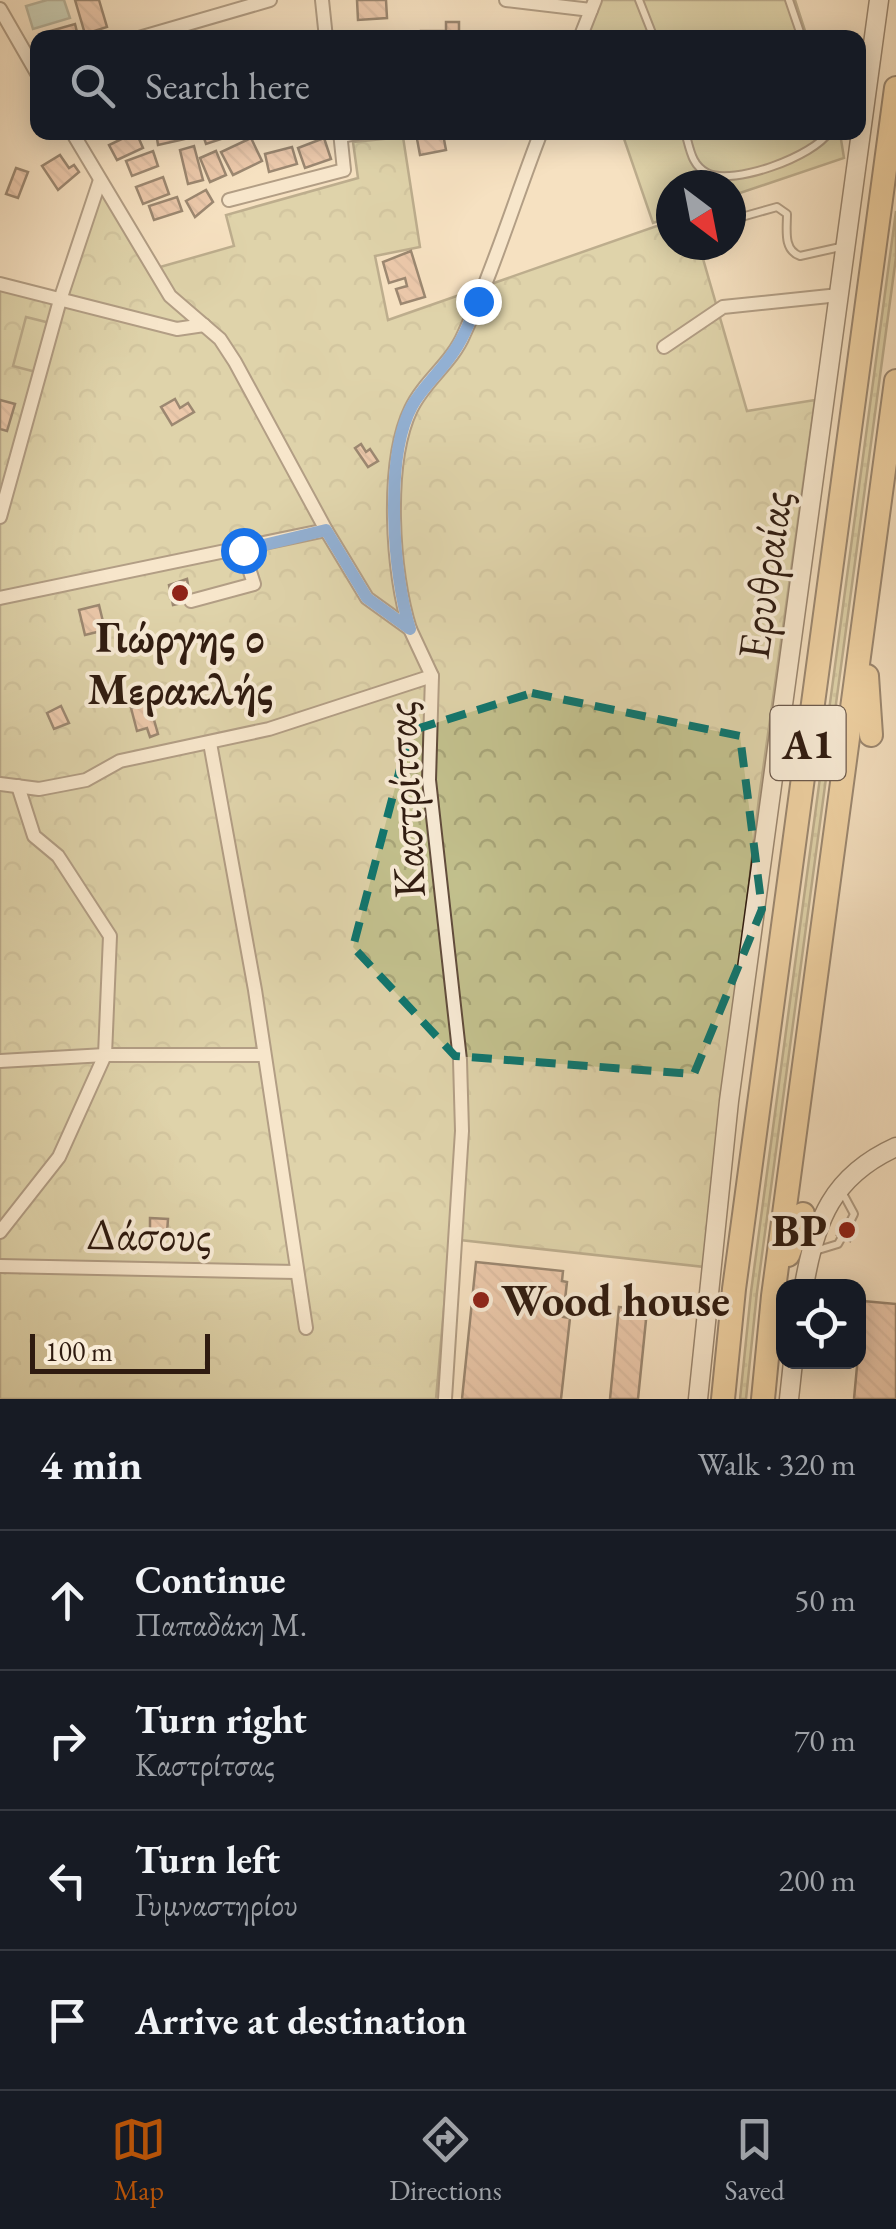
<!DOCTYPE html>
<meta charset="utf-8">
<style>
:root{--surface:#171b24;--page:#20242c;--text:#f1f3f6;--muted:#9ea1a6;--line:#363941;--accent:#b45309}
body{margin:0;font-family:"EB Garamond",serif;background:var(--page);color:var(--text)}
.controls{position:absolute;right:30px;bottom:30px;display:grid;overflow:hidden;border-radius:20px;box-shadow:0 5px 25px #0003}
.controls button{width:90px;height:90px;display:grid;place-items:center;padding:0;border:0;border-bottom:2px solid var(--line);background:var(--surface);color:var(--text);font:50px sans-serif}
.compass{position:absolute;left:656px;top:170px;width:90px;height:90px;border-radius:50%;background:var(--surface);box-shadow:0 5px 25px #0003;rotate:148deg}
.scale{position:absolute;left:30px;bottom:25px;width:180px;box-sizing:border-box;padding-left:10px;border:5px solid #2f1b10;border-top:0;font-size:28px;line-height:35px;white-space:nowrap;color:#2f1b10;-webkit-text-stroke:8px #f9ecd7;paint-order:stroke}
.stop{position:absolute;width:30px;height:30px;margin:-22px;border:8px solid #1a73e8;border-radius:50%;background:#fff}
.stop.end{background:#1a73e8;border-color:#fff;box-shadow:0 2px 10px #0008}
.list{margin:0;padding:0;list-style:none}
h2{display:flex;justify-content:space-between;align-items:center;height:130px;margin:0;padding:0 40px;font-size:42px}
h2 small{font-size:32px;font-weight:400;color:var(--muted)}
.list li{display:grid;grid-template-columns:65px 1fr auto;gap:30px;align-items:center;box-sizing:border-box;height:140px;padding:0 40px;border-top:2px solid var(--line)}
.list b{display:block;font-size:38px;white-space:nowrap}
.list p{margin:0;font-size:32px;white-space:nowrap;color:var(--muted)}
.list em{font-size:32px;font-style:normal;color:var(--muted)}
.icon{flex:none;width:55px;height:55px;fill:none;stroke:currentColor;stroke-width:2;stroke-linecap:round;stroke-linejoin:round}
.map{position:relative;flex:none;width:896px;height:1399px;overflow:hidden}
.search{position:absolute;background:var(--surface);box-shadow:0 5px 25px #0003;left:30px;right:30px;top:30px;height:110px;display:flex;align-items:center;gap:25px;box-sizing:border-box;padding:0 35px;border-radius:20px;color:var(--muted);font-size:38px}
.sheet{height:690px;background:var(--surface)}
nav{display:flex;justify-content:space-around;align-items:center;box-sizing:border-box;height:140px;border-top:2px solid var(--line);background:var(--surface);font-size:28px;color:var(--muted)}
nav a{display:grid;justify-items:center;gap:5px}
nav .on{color:var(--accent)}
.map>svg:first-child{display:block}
.grass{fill:url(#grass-dots);stroke:#796e4f;stroke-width:2.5}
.forest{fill:url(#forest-crowns);stroke:#796e4f;stroke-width:2.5}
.pitch{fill:#c3c18e;stroke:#796e4f;stroke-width:2.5}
.water{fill:#9ebead;stroke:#727d6e;stroke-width:2.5}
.building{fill:url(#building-back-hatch);stroke:#2f1b10;stroke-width:2.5}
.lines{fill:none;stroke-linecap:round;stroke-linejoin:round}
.service-casing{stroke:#614c3c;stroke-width:10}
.minor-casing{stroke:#614c3c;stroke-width:16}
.secondary-casing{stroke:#2f1b10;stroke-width:21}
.motorway-casing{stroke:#2f1b10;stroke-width:26}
.service{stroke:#f9ecd7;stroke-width:6}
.minor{stroke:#f9ecd7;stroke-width:12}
.secondary{stroke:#f9ecd7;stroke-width:18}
.motorway{stroke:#ebc080;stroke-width:22}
.route{stroke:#1a73e8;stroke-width:12}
.marked{fill:none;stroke:#0f766e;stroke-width:8;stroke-dasharray:20 12;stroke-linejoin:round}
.poi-dot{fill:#8f2418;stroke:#f9ecd7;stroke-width:4}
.labels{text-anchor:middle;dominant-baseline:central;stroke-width:8;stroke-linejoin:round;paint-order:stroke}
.shield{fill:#f9ecd7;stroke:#6c5a4c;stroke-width:2.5}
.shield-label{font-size:42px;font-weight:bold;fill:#2f1b10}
.street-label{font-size:45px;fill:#2f1b10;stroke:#f9ecd7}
.poi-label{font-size:45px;font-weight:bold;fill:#2f1b10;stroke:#f9ecd7}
</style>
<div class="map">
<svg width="896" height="1399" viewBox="0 0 896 1399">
<defs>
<pattern id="grass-dots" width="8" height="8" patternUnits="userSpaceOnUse" patternTransform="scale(2.5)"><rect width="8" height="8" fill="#c3c18e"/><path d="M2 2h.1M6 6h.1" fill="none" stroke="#a8a579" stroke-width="1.8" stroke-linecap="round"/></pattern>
<pattern id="forest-crowns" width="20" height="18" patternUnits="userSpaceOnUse" patternTransform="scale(2.5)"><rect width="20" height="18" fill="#c3c18e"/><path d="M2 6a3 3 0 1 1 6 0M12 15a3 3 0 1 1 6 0" fill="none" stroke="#a8a579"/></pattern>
<pattern id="building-back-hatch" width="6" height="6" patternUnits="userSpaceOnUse" patternTransform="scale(2.5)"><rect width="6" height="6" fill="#e1aa91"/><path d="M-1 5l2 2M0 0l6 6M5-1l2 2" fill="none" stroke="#c1927c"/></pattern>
</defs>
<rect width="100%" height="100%" fill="#f6e1c1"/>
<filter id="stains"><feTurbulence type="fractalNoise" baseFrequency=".002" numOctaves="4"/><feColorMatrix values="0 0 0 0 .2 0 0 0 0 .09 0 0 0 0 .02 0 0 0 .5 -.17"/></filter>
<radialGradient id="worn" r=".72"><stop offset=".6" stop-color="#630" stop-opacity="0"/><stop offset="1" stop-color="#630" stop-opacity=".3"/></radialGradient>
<path class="grass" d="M 896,211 L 896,257 L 757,1292 L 746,1399 L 740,1399 L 751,1292 Z"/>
<path class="forest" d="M 403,137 L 420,247 L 375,256 L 388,320 L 671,221 L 671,245 L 699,245 L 747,411 L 815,400 L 759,798 L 705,1267 L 450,1239 L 436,1399 L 0,1399 L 0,281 L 62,298 L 101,181 L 153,269 L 234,246 L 226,215 L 358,178 L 353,142 Z"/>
<g class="pitch">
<path d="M 592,0 L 795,0 L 807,37 L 589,37 L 583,21 Z"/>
<path d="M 622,133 L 840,133 L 844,158 L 731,196 L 731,185 L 671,185 L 671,217 L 653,223 Z"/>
<path d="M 26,317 L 50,323 L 36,372 L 13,366 Z"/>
</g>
<path class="water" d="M 47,0 L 64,0 L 70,18 L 33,29 L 26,6 Z"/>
<g class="building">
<path d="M 75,0 L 99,0 L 107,27 L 85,34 Z"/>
<path d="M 357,0 L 386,0 L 387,18 L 358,20 Z"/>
<path d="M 446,22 L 459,22 L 459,38 L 421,38 L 421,31 L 446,31 Z"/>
<path d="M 75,24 L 78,36 L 45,38 L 43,33 Z"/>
<path d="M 136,132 L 143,148 L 117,160 L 109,145 Z"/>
<path d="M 156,132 L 188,132 L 189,138 L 158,145 Z"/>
<path d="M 202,132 L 236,132 L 236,134 L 206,144 Z"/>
<path d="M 443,134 L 446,150 L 420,155 L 417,139 Z"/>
<path d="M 251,138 L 262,161 L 233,175 L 221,152 Z"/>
<path d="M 324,138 L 331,159 L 305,168 L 298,148 Z"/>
<path d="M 194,146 L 203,180 L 188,184 L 180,150 Z"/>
<path d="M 292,147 L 297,164 L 269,172 L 265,154 Z"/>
<path d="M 153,151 L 158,166 L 132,176 L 126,161 Z"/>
<path d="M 216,151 L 226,175 L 210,182 L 200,158 Z"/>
<path d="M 60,155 L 69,168 L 74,165 L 79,172 L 58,190 L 42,166 Z"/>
<path d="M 16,168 L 28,172 L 18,198 L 6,194 Z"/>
<path d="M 163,177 L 169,194 L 143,204 L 136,187 Z"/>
<path d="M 206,190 L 213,202 L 195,217 L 186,201 Z"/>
<path d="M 177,197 L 182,211 L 154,220 L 149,206 Z"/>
<path d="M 411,251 L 425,297 L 401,304 L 396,289 L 407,286 L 405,278 L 389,283 L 383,262 Z"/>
<path d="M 175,399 L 180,408 L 188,403 L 194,412 L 172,425 L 161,407 Z"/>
<path d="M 0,400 L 15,404 L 7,431 L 0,429 Z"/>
<path d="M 361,444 L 366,452 L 370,449 L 378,461 L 368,467 L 355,448 Z"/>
<path d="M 187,579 L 191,601 L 173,605 L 169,585 Z"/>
<path d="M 99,605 L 105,630 L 85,635 L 79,610 Z"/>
<path d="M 146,704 L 149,715 L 152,713 L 158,734 L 150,737 L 147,728 L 137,731 L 131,708 Z"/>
<path d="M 61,706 L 69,723 L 54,729 L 47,713 Z"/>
<path d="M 150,1218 L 168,1219 L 167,1233 L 150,1233 Z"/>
<path d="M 842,1222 L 856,1227 L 850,1241 L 837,1235 Z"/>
<path d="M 476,1262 L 563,1271 L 562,1281 L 567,1282 L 563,1317 L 570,1318 L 561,1399 L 462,1399 Z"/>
<path d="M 863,1301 L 896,1304 L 896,1399 L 854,1399 Z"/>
<path d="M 619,1307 L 647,1310 L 638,1399 L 610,1399 Z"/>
</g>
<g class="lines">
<g class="service-casing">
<g id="service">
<path d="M 639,0 L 654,38"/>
<path d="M 789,0 L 802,38"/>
<path d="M 685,132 C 690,148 691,165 707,173 C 734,186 814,156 829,132"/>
<path d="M 731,220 L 777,207 L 787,214 C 787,230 783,250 800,256 L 845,246"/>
<path d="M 841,1190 L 854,1214 L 849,1224"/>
<path d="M 815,1251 L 838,1244 L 842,1237"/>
</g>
</g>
<g class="minor-casing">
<g id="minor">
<path d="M 322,0 L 326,38"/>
<path d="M 506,0 L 591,10"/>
<path d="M 0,9 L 38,75"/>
<path d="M 139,38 L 270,0"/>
<path d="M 580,38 L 595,0"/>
<path d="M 72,132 L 170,296 L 220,339 L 235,362 L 326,530 L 367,598 L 410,629 L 432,676 L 429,780 L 460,1060 L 462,1131 L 445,1399"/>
<path d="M 340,136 L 363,132"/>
<path d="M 229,200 L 344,170 L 340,132"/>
<path d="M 0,284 L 177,329 L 204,325"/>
<path d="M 664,347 L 723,307 L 839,295"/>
<path d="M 0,517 L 60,300 L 100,180"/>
<path d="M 0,598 L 326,530"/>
<path d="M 191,601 L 254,584 L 243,550"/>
<path d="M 410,629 C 392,574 385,463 411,409 C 424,381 452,363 464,334 C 494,269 515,199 541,132"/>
<path d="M 210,743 L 255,990 L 306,1328"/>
<path d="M 0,784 L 39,789 L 86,780 L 120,761 L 269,729 L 432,676"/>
<path d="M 0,1061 L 105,1055 L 264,1055"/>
<path d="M 0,1232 L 59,1157 L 105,1055 L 110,936 L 58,856 L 34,836 L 18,786"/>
<path d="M 0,1266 L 297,1272"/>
</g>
</g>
<g class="secondary-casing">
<g id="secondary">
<path d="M 804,1286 C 815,1221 832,1176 896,1147"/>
<path d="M 698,1399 L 729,1101 L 879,0"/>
<path d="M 789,1399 L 793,1362"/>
</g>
</g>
<g class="motorway-casing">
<g id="motorway">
<path d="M 867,676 L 871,735"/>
<path d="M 788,1255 L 803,1214"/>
<path d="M 723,1399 L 734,1289 L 896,88"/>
<path d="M 763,1399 L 773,1296 L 896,381"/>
</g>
</g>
<use href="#service" class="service"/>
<use href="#minor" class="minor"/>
<use href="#secondary" class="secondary"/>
<use href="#motorway" class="motorway"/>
</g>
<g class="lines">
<path class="route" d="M 243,550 L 326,530 L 367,598 L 410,629 C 393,576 384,457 412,406 C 422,388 438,374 450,357 C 463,340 470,321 478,301"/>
</g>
<path d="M0 0H896V1399H0ZM 532,693 L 740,736 L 762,909 L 694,1074 L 455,1056 L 353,947 L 410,731 Z" fill="#f6e1c1" fill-opacity=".55" fill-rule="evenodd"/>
<path class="marked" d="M 532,693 L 740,736 L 762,909 L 694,1074 L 455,1056 L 353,947 L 410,731 Z"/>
<g class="poi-dot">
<circle cx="180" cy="593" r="10"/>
<circle cx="847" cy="1230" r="10"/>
<circle cx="481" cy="1300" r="10"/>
</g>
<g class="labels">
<rect class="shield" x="770.5" y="706" width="75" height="74" rx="8"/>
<g class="shield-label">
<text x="808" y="743">Α1</text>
</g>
<g class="street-label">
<text transform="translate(764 575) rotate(-82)">Ερυθραίας</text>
<text transform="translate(404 800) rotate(-93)">Καστρίτσας</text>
<text transform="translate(149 1234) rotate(1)">Δάσους</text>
</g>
<g class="poi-label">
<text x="180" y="636">Γιώργης ο<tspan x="180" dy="52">Μερακλής</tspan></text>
<text x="827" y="1230" text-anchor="end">BP</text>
<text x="501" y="1300" text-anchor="start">Wood house</text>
</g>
</g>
<rect width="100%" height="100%" filter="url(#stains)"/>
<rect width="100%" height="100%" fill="url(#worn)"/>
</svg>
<div class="controls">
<button><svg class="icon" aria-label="locate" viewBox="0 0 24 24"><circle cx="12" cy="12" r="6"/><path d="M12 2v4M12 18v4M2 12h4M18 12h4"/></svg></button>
</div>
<svg class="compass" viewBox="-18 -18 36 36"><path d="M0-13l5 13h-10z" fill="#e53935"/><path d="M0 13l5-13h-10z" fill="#9ea1a6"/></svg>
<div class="scale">100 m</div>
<div class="stop" style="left:243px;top:550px"></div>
<div class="stop end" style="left:478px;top:301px"></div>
<div class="search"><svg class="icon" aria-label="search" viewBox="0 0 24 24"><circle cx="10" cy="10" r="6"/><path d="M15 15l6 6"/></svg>Search here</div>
</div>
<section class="sheet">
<h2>4 min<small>Walk · 320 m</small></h2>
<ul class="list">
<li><svg class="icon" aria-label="ahead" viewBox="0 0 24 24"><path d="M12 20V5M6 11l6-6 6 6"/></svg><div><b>Continue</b><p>Παπαδάκη Μ.</p></div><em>50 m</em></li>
<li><svg class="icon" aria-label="right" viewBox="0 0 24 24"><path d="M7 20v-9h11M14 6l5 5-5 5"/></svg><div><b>Turn right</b><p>Καστρίτσας</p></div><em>70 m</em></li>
<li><svg class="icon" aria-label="left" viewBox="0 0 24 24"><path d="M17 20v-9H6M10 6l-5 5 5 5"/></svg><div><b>Turn left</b><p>Γυμναστηρίου</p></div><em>200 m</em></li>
<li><svg class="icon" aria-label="arrive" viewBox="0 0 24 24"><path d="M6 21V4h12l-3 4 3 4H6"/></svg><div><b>Arrive at destination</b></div></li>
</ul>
</section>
<nav>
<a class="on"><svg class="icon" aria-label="map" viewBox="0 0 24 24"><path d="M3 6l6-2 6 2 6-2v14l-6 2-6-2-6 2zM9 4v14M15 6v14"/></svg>Map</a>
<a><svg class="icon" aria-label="directions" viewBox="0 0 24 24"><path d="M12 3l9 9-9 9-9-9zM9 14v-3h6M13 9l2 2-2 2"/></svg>Directions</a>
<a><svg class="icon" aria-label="saved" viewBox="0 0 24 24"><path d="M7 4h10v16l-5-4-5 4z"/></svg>Saved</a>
</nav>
